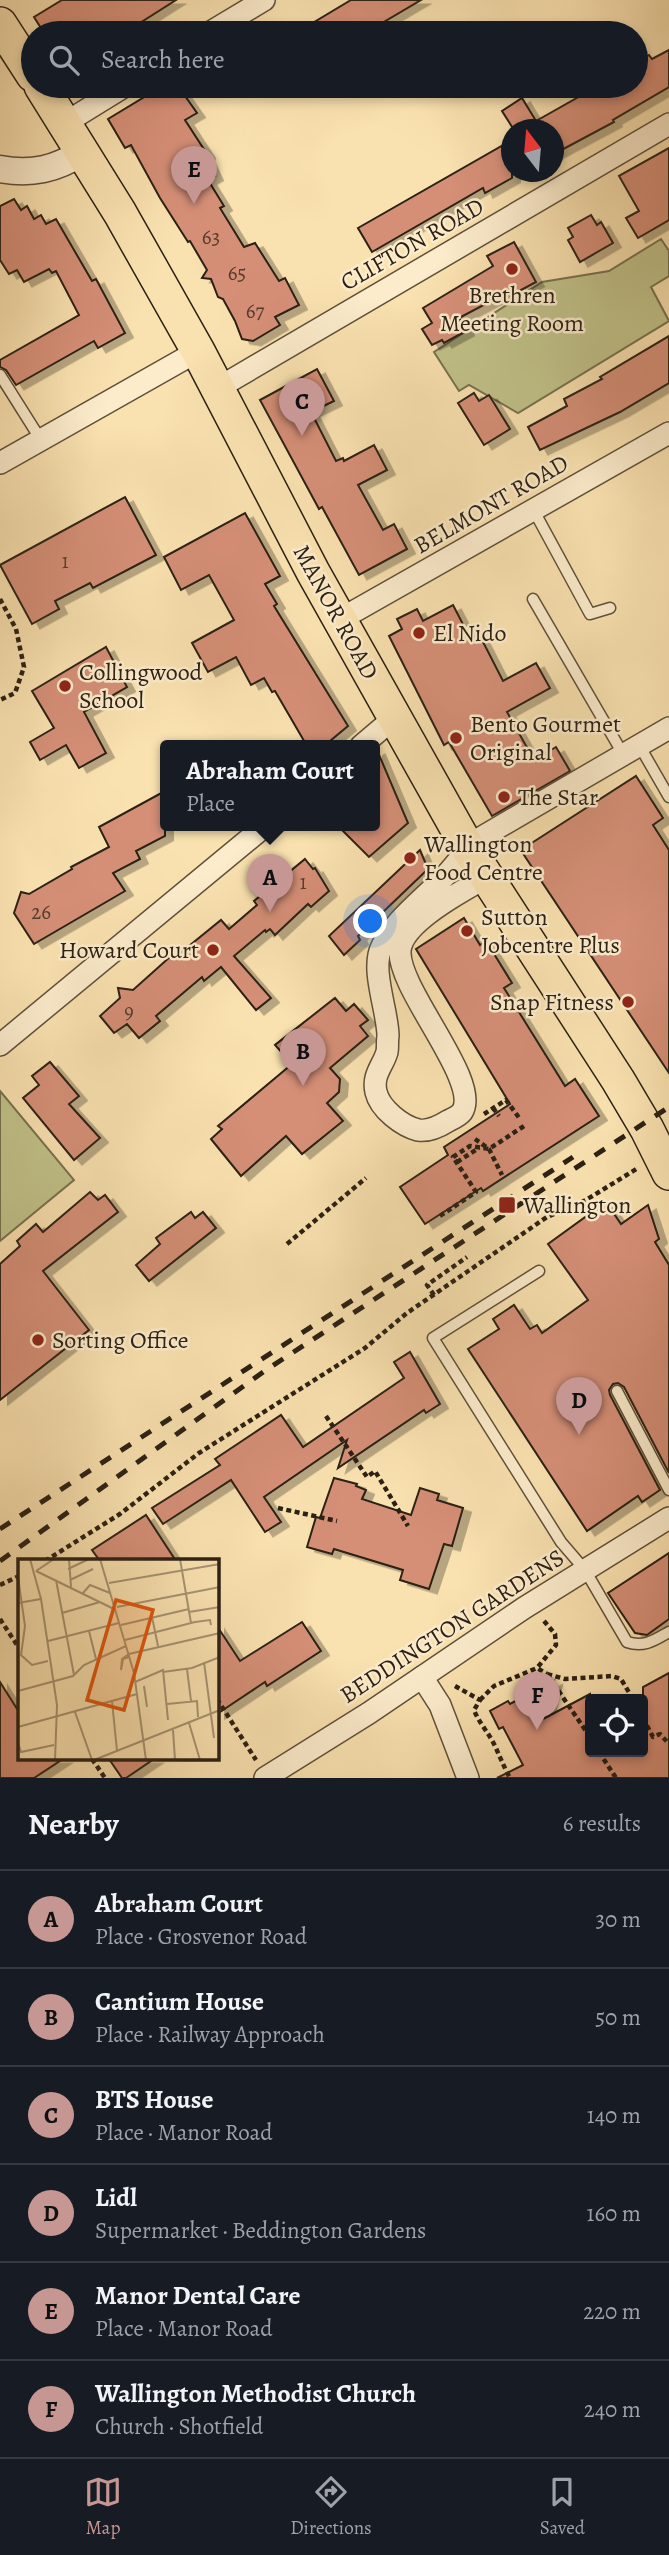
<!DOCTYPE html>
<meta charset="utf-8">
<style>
:root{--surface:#171b24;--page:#242831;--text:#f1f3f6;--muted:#9ea1a6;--line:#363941;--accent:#c59692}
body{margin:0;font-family:Alegreya,serif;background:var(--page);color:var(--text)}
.controls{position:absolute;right:21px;bottom:21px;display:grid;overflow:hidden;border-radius:7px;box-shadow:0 4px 10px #0003}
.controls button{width:63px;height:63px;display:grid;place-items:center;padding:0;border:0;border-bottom:2px solid var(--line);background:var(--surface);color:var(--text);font:35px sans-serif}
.compass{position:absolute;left:501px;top:119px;width:63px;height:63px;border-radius:50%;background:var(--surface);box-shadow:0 4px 10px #0003;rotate:344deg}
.you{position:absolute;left:371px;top:922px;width:24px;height:24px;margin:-18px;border:5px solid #fff;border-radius:50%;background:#1a73e8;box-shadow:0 0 0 10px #1a73e833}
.badge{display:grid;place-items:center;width:46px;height:46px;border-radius:50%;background:var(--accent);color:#111;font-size:23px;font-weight:700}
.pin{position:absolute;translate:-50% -58px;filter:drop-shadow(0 2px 4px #0008)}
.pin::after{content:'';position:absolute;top:37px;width:24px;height:21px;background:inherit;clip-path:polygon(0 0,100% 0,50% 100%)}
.popup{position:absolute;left:160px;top:740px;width:220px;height:91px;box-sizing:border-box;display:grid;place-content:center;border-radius:7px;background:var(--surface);filter:drop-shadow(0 2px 5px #0005);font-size:23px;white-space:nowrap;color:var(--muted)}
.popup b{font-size:26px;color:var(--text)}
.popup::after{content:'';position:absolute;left:50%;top:100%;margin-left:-14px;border:14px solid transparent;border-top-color:var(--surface)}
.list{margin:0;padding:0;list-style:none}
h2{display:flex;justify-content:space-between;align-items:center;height:91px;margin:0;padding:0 28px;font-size:30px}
h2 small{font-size:23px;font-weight:400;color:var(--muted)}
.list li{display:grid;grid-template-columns:46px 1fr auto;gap:21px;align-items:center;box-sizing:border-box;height:98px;padding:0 28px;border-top:2px solid var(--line)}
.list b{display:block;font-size:26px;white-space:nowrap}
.list p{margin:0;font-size:23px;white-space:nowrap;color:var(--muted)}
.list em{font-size:23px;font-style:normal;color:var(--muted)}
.icon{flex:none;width:38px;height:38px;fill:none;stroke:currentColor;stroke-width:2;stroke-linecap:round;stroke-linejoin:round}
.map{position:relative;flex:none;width:669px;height:1778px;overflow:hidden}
.search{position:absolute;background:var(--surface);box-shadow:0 4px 10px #0003;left:21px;right:21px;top:21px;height:77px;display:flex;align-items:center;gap:18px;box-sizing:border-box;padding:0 24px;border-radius:38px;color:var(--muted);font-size:26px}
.sheet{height:679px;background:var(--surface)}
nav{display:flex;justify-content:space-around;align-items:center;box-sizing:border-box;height:98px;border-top:2px solid var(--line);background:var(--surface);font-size:19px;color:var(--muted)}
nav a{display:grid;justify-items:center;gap:4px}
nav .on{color:var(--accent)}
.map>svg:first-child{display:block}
.green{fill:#c1c289;stroke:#76714e;stroke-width:2}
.building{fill:#d58f77;stroke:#2b2014;stroke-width:2;filter:url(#shadow)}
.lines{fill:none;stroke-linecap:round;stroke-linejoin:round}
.service-casing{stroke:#5f503b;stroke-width:13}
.minor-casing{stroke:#5f503b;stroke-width:24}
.tertiary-casing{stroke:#5f503b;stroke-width:29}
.primary-casing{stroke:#2b2014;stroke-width:36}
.path{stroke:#2b2014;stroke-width:4.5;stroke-dasharray:5 3.5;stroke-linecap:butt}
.service{stroke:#fceccc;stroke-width:10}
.minor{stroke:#fceccc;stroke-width:21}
.tertiary{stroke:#fceccc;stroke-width:26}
.primary{stroke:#fae2b0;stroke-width:33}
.rail{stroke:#2b2014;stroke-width:5;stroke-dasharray:12 12;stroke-linecap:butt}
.poi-dot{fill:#8f2418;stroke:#fceccc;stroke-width:2.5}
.labels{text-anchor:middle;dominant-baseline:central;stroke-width:5;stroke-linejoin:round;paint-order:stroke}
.number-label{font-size:21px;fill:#563c2d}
.street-label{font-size:24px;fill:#2b2014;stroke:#fceccc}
.poi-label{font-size:24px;fill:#2b2014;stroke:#fceccc;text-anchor:start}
.inset-road{fill:none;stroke:#a79472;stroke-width:2}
.view{fill:#df560c;fill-opacity:0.15;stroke:#df560c;stroke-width:3.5}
.inset-edge{fill:none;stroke:#2b2014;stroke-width:3.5}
</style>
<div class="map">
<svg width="669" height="1778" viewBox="0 0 669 1778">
<defs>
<filter id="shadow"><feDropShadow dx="8" dy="4.5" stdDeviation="0" flood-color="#0004"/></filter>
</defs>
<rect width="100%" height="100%" fill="#fae2b0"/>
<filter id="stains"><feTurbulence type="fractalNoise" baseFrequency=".00286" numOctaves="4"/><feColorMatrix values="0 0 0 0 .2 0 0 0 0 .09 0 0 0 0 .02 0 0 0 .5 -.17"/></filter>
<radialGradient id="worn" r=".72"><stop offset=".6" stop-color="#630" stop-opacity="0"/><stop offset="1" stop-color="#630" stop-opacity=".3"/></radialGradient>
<g class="green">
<path d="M 661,239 L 669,251 L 669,276 L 651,287 L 669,321 L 518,413 L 469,385 L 459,391 L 434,352 L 542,282 L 609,271 Z"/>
<path d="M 0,1091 L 74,1180 L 0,1241 Z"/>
</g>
<g class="building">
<path d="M 62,0 L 176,0 L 124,33 L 44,33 L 34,17 Z"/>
<path d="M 351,0 L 421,0 L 365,33 L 296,33 Z"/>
<path d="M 669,50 L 669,87 L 613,120 L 614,122 L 554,154 L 554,130 L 514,130 L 502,111 L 522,98 L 536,121 L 598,86 L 636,86 L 636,63 L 649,55 L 652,59 Z"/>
<path d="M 178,86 L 197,113 L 185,120 L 207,154 L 206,157 L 215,176 L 208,180 L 224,206 L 220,208 L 244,247 L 255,243 L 279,281 L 285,278 L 299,305 L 275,317 L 280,325 L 253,341 L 242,339 L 235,321 L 223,299 L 218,297 L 211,279 L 202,278 L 207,270 L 190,241 L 188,242 L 160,198 L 131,145 L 125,148 L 108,119 L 161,87 L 165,94 Z"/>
<path d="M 512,140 L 512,178 L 485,193 L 483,188 L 372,252 L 358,228 Z"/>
<path d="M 669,148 L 669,220 L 638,238 L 626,218 L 639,211 L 619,176 Z"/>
<path d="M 14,199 L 21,210 L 27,206 L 34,219 L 41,215 L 46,224 L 56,219 L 92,281 L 96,279 L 125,333 L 98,348 L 94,341 L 16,385 L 6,370 L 0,367 L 0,360 L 79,315 L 56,271 L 52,273 L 49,269 L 24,282 L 17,270 L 9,274 L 0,260 L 0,206 Z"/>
<path d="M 591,215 L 597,225 L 601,222 L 613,243 L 580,262 L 568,240 L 573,237 L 568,228 Z"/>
<path d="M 514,242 L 536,282 L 510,296 L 508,292 L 459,318 L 466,331 L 444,343 L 442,340 L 432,345 L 422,329 L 432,323 L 423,308 L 493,266 L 487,256 Z"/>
<path d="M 669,336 L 669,383 L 620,412 L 540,450 L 528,427 L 567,406 L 564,399 L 602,379 L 600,377 Z"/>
<path d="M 317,369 L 334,401 L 311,412 L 336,461 L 343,458 L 344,461 L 374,445 L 387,470 L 358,485 L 383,530 L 394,524 L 407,549 L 359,575 L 322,507 L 319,509 L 260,400 Z"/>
<path d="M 474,393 L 479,401 L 489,395 L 510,429 L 484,445 L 458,403 Z"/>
<path d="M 125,497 L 156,555 L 93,588 L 90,583 L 55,601 L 59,609 L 32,624 L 0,565 Z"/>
<path d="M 245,513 L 280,576 L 265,584 L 277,604 L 274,606 L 348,726 L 324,746 L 307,746 L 275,691 L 272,692 L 264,678 L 251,685 L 236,657 L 208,672 L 192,643 L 234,620 L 209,575 L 181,590 L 164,557 Z"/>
<path d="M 453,605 L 470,638 L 479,634 L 503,681 L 536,663 L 550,688 L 507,712 L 534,760 L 556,747 L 570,771 L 492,816 L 449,742 L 444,745 L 389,636 L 402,629 L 397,619 L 417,609 L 423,621 Z"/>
<path d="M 106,647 L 127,687 L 84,712 L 106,753 L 79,768 L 66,745 L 40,760 L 30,742 L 54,728 L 32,691 Z"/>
<path d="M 377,750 L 408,823 L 369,857 L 338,826 L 375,826 L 375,751 Z"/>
<path d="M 636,776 L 663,818 L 653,825 L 669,850 L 669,1073 L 522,852 L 528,848 L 527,846 Z"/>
<path d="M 165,791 L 165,836 L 136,851 L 140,859 L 113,873 L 125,891 L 34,944 L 14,913 L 21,892 L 29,894 L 72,869 L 71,867 L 109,847 L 99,827 Z"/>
<path d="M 420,850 L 428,869 L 358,936 L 360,940 L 344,955 L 329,936 Z"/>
<path d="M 305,859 L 313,869 L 315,868 L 329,891 L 311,907 L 308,904 L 275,935 L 270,929 L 266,932 L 265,930 L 234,956 L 271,998 L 256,1010 L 221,967 L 204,981 L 202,977 L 156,1016 L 160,1021 L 139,1038 L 127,1024 L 114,1033 L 100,1016 L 120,998 L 118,988 L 133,990 L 171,956 L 173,959 L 221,920 L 229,929 L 257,905 L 254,901 Z"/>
<path d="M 464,918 L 480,945 L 486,941 L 512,983 L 504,988 L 565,1086 L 575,1079 L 599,1116 L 483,1191 L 481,1188 L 425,1224 L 400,1187 L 448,1155 L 444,1147 L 510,1104 L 416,949 Z"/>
<path d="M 335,998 L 346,1011 L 354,1004 L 368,1020 L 360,1026 L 368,1036 L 330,1068 L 340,1079 L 339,1092 L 327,1103 L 343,1121 L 302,1154 L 286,1136 L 241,1176 L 211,1139 L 222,1129 L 218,1126 L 292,1064 L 275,1045 Z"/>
<path d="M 50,1062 L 79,1096 L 69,1104 L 100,1138 L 74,1160 L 23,1098 L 39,1085 L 32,1076 Z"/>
<path d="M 90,1192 L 98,1200 L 105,1195 L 118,1212 L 43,1271 L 89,1330 L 0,1400 L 0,1264 L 20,1246 L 17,1241 L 36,1224 L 43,1232 Z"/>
<path d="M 606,1202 L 621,1224 L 648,1205 L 659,1239 L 655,1242 L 669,1265 L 669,1473 L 624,1387 L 618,1383 L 613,1384 L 609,1390 L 610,1395 L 660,1490 L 642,1502 L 638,1496 L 587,1531 L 468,1349 L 499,1329 L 493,1319 L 514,1305 L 530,1329 L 537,1325 L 542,1333 L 588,1300 L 548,1244 Z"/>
<path d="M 191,1212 L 195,1218 L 203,1212 L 216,1228 L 149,1281 L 136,1265 L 160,1244 L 156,1238 Z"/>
<path d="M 410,1352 L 440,1404 L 426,1413 L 424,1410 L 338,1468 L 347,1440 L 264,1497 L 281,1522 L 265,1532 L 231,1480 L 163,1524 L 152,1508 L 220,1465 L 215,1459 L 281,1415 L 303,1447 L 404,1378 L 394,1362 Z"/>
<path d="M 334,1478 L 357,1484 L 356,1486 L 366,1490 L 362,1499 L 411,1515 L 420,1488 L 439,1494 L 437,1500 L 463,1508 L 452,1546 L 444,1544 L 429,1589 L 400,1580 L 403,1570 L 334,1549 L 332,1554 L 307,1547 L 316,1517 L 320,1518 Z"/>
<path d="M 146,1515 L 176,1561 L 100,1561 L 92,1550 Z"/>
<path d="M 669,1553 L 669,1619 L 647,1635 L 635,1633 L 608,1593 Z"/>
<path d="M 302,1622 L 321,1651 L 267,1686 L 265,1682 L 217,1714 L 217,1626 L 240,1661 Z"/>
<path d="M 669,1673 L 669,1778 L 497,1778 L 523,1765 L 503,1727 L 499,1729 L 490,1711 L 508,1701 L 510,1704 L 554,1681 L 545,1718 L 590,1694 L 590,1752 L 643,1752 L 643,1687 Z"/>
<path d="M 0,1682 L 19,1712 L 19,1759 L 63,1759 L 34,1778 L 0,1778 Z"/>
<path d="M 109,1759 L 154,1759 L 126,1778 L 122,1778 Z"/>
</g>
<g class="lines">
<g class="service-casing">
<g id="service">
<path d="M 0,375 L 41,440"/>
<path d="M 533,509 L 590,614 L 610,608"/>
<path d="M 533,599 L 623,754"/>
<path d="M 639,745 L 669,797"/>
<path d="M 539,1271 L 433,1338 L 561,1542 L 585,1570 L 627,1642 C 644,1648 655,1640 669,1632"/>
<path d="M 617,1391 L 669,1490"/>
</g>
</g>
<g class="minor-casing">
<g id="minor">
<path d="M 209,33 L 264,0"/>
<path d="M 65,123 L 125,86"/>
<path d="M 218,388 L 669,124"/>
<path d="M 0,463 L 198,351"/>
<path d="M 339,620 L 669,433"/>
<path d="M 361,746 L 394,718"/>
<path d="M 487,877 C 464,890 402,922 400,951 C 398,990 482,1082 462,1112 C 459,1116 452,1119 448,1121 C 440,1126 429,1132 418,1130 C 402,1126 380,1109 376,1092 C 372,1075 383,1066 387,1052 C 388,1047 387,1041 388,1036 C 388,1011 370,969 382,946 C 395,919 425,898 446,875 C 458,862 467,848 482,837 L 669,728"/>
<path d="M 0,1045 L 265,826"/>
<path d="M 422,1677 L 440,1705 L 468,1778"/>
<path d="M 265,1778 L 369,1713 L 524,1608 L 669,1518"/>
</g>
</g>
<g class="tertiary-casing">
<path id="tertiary" d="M 0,169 C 32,175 56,169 83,152"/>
</g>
<g class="primary-casing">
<g id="primary">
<path d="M 0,24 L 33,75"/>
<path d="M 41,86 L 120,213 L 198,351 L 313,572 L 468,848 L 618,1080 L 647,1129 L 669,1173"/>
</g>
</g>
<g class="path">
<path d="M 0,599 L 16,629 L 24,667 L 15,693 L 0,700"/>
<path d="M 493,1108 L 499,1116"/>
<path d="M 484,1114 L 506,1100 L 520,1119"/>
<path d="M 475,1139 L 489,1149 L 502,1175"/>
<path d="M 457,1162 L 479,1148"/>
<path d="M 440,1216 L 476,1192 L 453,1157 L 470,1146 L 489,1149 L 524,1126"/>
<path d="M 287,1244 L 366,1178"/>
<path d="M 434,1295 L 427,1285 L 467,1257"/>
<path d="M 326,1416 L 367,1477 L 375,1471 L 408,1526"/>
<path d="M 278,1508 L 337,1521"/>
<path d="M 45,1561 L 120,1514 L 199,1453 L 365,1348 L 407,1313 L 547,1217 L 586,1200 L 638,1168"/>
<path d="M 0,1585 L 19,1576"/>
<path d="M 0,1619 L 19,1648"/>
<path d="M 544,1621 L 555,1634 L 556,1645 L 537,1668 L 547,1674"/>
<path d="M 455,1686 L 480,1700 L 474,1710 C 479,1723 489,1733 495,1746 C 500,1757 504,1767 510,1778"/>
<path d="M 217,1699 L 256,1760"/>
<path d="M 480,1700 L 494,1686 L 537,1668"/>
<path d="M 643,1718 L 653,1737 L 660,1734 L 669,1744"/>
<path d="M 590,1737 L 547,1674 L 565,1679 L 612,1676 L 621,1679 L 633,1699"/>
<path d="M 599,1752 L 616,1778"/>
<path d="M 92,1759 L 105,1778"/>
</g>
<use href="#service" class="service"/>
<use href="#minor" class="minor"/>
<use href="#tertiary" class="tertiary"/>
<use href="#primary" class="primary"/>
<g class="rail">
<path d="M 0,1529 L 573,1157"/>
<path d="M 0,1561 L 266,1370 L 669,1107"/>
</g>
</g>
<g class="poi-dot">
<circle cx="512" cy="269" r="7"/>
<circle cx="419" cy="633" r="7"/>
<circle cx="65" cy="686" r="7"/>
<circle cx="456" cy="738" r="7"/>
<circle cx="504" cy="797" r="7"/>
<circle cx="410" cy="858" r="7"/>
<circle cx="467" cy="931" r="7"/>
<circle cx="213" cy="950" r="7"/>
<circle cx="628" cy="1002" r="7"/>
<rect x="498" y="1196" width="18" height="18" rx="3.5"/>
<circle cx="38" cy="1340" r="7"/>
</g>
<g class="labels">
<g class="number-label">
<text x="211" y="237">63</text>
<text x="237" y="273">65</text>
<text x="255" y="311">67</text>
<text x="65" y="561">1</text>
<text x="303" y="882">1</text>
<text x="41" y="912">26</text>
<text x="129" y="1011">9</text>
</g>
<g class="street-label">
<text transform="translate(412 244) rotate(-30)">CLIFTON ROAD</text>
<text transform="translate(491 504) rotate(-30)">BELMONT ROAD</text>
<text transform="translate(336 612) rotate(61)">MANOR ROAD</text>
<text transform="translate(452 1626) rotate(-33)">BEDDINGTON GARDENS</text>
</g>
<g class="poi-label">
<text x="512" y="295" text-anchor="middle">Brethren<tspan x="512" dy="28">Meeting Room</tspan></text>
<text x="433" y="633">El Nido</text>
<text x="79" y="672">Collingwood<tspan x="79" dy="28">School</tspan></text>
<text x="470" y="724">Bento Gourmet<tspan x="470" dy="28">Original</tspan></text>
<text x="518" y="797">The Star</text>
<text x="424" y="844">Wallington<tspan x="424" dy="28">Food Centre</tspan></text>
<text x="481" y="917">Sutton<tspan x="481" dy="28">Jobcentre Plus</tspan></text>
<text x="199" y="950" text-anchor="end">Howard Court</text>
<text x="614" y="1002" text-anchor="end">Snap Fitness</text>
<text x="523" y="1205">Wallington</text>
<text x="52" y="1340">Sorting Office</text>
</g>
</g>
<g transform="translate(18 1559)">
<rect width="201" height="201" fill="#fae2b0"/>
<path class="inset-road" d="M 12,0 L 23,40M 51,0 L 53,28M 82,0 L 116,114 L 128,201M 162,0 L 173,64M 50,10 L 71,0M 18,12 L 98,51M 18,12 L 36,0M 0,18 L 7,67 L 3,96 L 14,106 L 30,102M 38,21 L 56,116M 52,21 L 75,10M 91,24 L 202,5M 65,34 L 72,26 L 92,34M 0,44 L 23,40 L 39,146 L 37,201M 99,48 L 202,28M 171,53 L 202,48M 44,54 L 82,43M 134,58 L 140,87M 103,66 L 171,50M 71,72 L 78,100M 107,81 L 177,63 L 192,61 L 193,66M 30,82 L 101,64M 111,98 L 105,100 L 103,111 L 104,100 L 111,95 L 202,74M 186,103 L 196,179M 169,110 L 173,142M 145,113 L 174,109 L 202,98M 117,123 L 145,111 L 150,161M 126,127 L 129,148M 0,132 L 55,117 L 66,106 L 108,87M 94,142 L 99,192M 149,145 L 179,142 L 180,158M 57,153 L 74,201M 171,164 L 182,201M 0,168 L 119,135M 155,171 L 157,201M 0,184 L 3,193 L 36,186M 76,201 L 202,151"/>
<path class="view" d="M 98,41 L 135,51 L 106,151 L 69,141 Z"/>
<rect width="201" height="201" class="inset-edge"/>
</g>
<rect width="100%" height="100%" filter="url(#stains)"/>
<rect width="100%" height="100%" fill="url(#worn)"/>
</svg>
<div class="controls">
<button><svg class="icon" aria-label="locate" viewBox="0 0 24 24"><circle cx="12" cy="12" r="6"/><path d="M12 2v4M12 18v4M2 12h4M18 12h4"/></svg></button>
</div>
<svg class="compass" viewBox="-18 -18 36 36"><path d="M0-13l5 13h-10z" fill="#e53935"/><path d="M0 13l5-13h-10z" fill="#9ea1a6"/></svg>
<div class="you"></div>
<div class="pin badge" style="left:270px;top:912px">A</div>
<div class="popup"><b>Abraham Court</b>Place</div>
<div class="pin badge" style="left:303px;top:1086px">B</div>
<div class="pin badge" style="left:302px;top:436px">C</div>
<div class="pin badge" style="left:579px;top:1435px">D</div>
<div class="pin badge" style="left:194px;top:204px">E</div>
<div class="pin badge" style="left:537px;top:1730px">F</div>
<div class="search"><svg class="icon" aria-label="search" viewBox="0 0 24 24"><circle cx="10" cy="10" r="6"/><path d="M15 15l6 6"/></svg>Search here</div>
</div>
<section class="sheet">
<h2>Nearby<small>6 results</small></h2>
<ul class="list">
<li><span class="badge">A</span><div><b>Abraham Court</b><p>Place · Grosvenor Road</p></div><em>30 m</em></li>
<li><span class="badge">B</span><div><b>Cantium House</b><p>Place · Railway Approach</p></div><em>50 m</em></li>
<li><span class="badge">C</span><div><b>BTS House</b><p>Place · Manor Road</p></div><em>140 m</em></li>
<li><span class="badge">D</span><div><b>Lidl</b><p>Supermarket · Beddington Gardens</p></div><em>160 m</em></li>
<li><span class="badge">E</span><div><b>Manor Dental Care</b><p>Place · Manor Road</p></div><em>220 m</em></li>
<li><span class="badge">F</span><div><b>Wallington Methodist Church</b><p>Church · Shotfield</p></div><em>240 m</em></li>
</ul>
</section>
<nav>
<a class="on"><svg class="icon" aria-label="map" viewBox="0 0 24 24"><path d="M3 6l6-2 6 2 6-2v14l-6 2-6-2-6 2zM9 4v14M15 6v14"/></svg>Map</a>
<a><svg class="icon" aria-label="directions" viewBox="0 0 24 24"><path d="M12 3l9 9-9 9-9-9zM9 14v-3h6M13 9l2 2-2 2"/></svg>Directions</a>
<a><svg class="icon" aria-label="saved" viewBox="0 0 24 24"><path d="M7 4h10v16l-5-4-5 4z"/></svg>Saved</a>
</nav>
